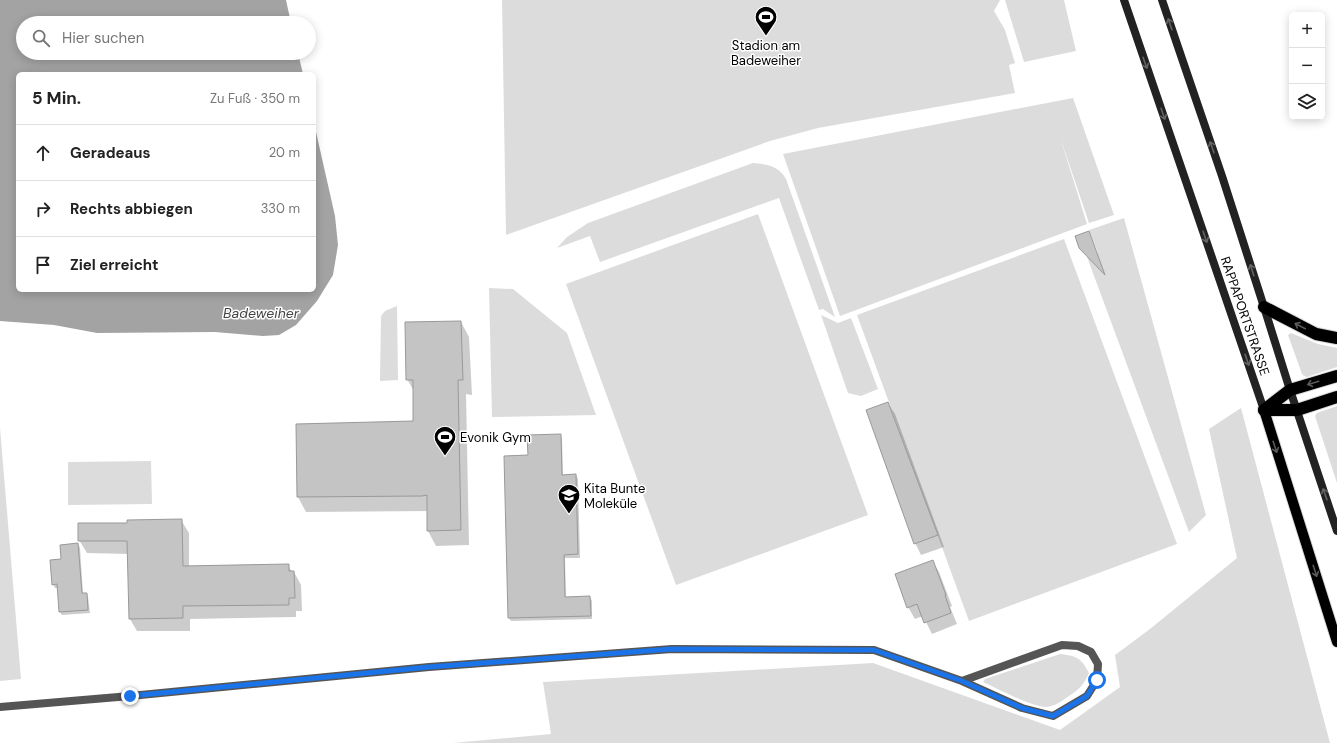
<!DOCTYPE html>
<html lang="de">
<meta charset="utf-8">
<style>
:root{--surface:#fff;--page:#f6f6f6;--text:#222;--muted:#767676;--line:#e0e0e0}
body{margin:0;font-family:"DM Sans",sans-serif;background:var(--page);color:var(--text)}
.controls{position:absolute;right:12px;top:12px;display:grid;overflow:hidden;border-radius:6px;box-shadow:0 2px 10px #0003}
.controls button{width:36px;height:36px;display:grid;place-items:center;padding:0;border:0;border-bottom:1px solid var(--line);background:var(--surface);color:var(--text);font:20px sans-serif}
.stop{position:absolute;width:12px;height:12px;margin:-9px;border:3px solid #1a73e8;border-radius:50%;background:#fff}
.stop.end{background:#1a73e8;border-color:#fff;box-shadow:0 1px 4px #0008}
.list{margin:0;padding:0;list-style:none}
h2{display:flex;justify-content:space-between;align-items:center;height:52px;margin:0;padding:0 16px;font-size:17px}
h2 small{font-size:13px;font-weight:400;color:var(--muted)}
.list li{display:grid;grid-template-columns:26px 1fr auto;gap:12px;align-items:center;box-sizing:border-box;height:56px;padding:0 16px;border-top:1px solid var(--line)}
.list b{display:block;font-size:15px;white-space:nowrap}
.list em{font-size:13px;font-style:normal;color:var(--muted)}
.icon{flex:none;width:22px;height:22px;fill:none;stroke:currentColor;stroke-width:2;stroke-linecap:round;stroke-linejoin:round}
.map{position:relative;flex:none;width:1337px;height:743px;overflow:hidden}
.search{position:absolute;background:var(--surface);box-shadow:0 2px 10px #0003;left:16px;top:16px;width:300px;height:44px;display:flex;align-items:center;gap:10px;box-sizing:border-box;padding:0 14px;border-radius:22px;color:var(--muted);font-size:15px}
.panel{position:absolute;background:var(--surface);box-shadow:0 2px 10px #0003;left:16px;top:72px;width:300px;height:220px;border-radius:6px}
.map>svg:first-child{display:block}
.green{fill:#dcdcdc}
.water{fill:#a3a3a3}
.shadow{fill:#0003}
.building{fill:#c4c4c4;stroke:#999}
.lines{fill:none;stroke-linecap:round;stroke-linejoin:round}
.primary-casing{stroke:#dbdbdb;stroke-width:12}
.highway-casing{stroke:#dbdbdb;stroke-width:14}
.street{stroke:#555;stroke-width:8}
.secondary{stroke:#222;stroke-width:8}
.primary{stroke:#000;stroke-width:10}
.highway{stroke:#000;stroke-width:12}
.oneway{stroke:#646464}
.oneway2{stroke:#595959}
.route{stroke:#1a73e8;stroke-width:5}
.labels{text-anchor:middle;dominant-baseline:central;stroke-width:3;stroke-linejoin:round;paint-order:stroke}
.poi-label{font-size:13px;fill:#000;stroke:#fff;text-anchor:start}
.street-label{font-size:13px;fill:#000;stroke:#fff}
.water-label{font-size:14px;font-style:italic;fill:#444;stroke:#fff}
</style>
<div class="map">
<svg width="1337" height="743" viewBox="0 0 1337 743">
<rect width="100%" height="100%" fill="#fff"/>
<g class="green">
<path d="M 502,0 L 1000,0 L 994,11 L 1005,30 L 1015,63 L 1009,65 L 1015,93 L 818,128 L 770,141 L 506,235 Z"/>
<path d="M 1005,0 L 1064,0 L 1076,51 L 1024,62 Z"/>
<path d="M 1073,98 L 1114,215 L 1089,223 L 1060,137 L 1087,224 L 840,316 L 783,154 Z"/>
<path d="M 753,163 C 767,164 779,166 786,179 L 835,317 L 823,309 L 819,310 L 779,198 L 600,262 L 590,236 L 557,248 L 567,237 L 588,223 Z"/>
<path d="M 758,214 L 868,515 L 676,585 L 566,284 Z"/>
<path d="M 1124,218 L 1206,515 L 1189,532 L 1087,257 L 1098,253 L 1089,230 Z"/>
<path d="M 1064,239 L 1177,544 L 969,621 L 857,315 Z"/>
<path d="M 489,288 L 513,289 L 567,333 L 596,415 L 492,417 Z"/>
<path d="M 397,306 L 398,380 L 380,381 L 381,316 L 385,311 Z"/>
<path d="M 821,315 L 838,323 L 851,318 L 878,389 L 861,396 L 848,393 Z"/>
<path d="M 1291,333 L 1318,344 L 1337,348 L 1337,367 L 1307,377 L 1304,376 L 1302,374 L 1288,335 Z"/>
<path d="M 1337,406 L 1337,483 L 1315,416 L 1317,413 Z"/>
<path d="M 1241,408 L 1330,743 L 453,743 L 551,734 L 543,682 L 873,663 L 1060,730 L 1120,687 L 1115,655 L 1150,629 L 1237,558 L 1209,429 Z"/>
<path d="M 0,428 L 21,679 L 0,681 Z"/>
<path d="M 151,461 L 152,504 L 68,505 L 68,462 Z"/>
<path d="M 1060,654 C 1076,656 1081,657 1089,673 C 1084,684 1080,689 1069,696 C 1062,701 1055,706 1047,707 C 1034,708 996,688 983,682 L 985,679 Z"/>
</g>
<path class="water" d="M 0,0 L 286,0 L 291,23 L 23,23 L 23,53 L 298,53 L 303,74 L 18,74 L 18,290 L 314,290 L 314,123 L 335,216 L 338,245 L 333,275 L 317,301 L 296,325 L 279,335 L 263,336 L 215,332 L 97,333 L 54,325 L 0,321 Z"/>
<g class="shadow">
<path d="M 461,322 L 469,337 L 472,395 L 466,394 L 469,545 L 436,546 L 428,531 L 428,511 L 306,512 L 298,497 L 414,422 L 414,391 L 407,379 Z"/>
<path d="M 888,403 L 895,414 L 944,547 L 921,555 L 915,543 Z"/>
<path d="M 560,435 L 562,438 L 563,476 L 576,475 L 578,479 L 580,558 L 565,558 L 566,598 L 590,597 L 592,601 L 592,619 L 511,621 L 509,618 L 529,456 Z"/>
<path d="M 181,520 L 189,533 L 189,567 L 288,565 L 292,572 L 294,572 L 301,585 L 302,611 L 296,611 L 296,617 L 190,619 L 190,631 L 137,631 L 130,619 L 129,554 L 87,553 L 79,540 L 128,524 Z"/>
<path d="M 78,544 L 80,548 L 83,594 L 86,594 L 88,597 L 90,613 L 62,615 L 60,612 L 58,588 L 55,588 L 53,584 L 62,560 Z"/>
<path d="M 932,561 L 939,572 L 952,606 L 950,607 L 957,624 L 932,634 L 923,616 L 915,619 L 908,607 Z"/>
</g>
<g class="building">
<path d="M 1089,231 L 1105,275 L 1079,248 L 1075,236 Z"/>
<path d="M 461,321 L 463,380 L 458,380 L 461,530 L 427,531 L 427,495 L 422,496 L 297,497 L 296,424 L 413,421 L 413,380 L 406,380 L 405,322 Z"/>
<path d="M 888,402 L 938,535 L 914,544 L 866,410 Z"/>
<path d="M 561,434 L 562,475 L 576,474 L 578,554 L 564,555 L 565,597 L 590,596 L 591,616 L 508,618 L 504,456 L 528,455 L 527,435 Z"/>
<path d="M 182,519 L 183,566 L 289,564 L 289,571 L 294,571 L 295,598 L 289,598 L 289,605 L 183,606 L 183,618 L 129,619 L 127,541 L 78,541 L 78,523 L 127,523 L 127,520 Z"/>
<path d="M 78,543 L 82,593 L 87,593 L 88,610 L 59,612 L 57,584 L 52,585 L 50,560 L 61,559 L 60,545 Z"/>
<path d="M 933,560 L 946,595 L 945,595 L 951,613 L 924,623 L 917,604 L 907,608 L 895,574 Z"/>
</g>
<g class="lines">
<g class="primary-casing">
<path id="primary" d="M 1264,410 L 1337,642"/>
</g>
<g class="highway-casing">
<g id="highway">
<path d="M 1264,307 L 1316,334 L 1337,338"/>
<path d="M 1264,410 L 1290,390 L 1337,376"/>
<path d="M 1264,410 L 1297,410 L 1337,397"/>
</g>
</g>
<path class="street" d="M 0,707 L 130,696 L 429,667 L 672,649 L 874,650 L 962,681 L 1022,708 L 1053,716 L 1087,696 L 1097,680 L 1098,664 L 1091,652 L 1078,646 L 1062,645 L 962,681"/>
<g class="secondary">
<path d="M 1124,0 L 1264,410"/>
<path d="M 1162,0 L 1222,176 L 1264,307 L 1290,390 L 1337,531"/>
</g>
<use href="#primary" class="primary"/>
<use href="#highway" class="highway"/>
</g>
<defs><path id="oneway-shaft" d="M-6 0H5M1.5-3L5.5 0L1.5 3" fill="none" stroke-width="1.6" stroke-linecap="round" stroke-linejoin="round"/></defs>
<g class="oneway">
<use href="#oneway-shaft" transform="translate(1170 24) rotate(-109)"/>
<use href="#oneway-shaft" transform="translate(1145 63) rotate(71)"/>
<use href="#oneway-shaft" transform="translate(1163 114) rotate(71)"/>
<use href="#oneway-shaft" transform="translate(1212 147) rotate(-109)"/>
<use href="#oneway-shaft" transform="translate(1205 237) rotate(71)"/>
<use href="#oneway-shaft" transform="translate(1252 270) rotate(-108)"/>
<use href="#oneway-shaft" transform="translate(1247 360) rotate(71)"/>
<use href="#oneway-shaft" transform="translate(1325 494) rotate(-109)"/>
</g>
<g class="oneway2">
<use href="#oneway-shaft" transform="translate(1300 326) rotate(-153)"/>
<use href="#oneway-shaft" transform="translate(1313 383) rotate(163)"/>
<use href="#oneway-shaft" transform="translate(1275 447) rotate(72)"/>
<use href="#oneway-shaft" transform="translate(1315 571) rotate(72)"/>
</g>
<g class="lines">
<path class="route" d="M 130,696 L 429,667 L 672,649 L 874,650 L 962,681 L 1022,708 L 1053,716 L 1087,696 L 1097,680"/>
</g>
<defs>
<g id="stadium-pin" transform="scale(1.15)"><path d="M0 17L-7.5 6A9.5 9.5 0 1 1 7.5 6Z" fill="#000" stroke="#fff"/><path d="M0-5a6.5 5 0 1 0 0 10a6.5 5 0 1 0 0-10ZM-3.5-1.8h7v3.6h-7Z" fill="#fff"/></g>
<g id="school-pin" transform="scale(1.15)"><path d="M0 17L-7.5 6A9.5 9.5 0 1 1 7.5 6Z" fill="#000" stroke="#fff"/><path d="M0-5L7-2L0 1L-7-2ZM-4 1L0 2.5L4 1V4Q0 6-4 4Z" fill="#fff"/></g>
</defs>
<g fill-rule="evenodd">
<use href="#stadium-pin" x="766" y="17"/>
<use href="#stadium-pin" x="445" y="437"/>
<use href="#school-pin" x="569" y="495"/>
</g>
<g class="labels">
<g class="poi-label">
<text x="766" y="45" text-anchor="middle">Stadion am<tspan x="766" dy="15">Badeweiher</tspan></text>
<text x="460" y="437">Evonik Gym</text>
<text x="584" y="488">Kita Bunte<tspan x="584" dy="15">Moleküle</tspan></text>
</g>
<g class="street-label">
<text transform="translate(1245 316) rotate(71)">RAPPAPORTSTRASSE</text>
</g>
<g class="water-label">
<text x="261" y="313">Badeweiher</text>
</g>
</g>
</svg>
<div class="controls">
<button>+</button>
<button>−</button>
<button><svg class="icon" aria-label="layers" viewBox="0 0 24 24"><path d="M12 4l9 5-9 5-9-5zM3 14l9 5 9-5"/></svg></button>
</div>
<div class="stop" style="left:1097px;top:680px"></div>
<div class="stop end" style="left:130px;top:696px"></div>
<div class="search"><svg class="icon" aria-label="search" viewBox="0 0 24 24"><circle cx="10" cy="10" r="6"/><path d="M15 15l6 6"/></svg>Hier suchen</div>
<section class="panel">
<h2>5 Min.<small>Zu Fuß · 350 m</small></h2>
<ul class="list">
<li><svg class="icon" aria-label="ahead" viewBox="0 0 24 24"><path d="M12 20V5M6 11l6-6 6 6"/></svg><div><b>Geradeaus</b></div><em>20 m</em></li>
<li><svg class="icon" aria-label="right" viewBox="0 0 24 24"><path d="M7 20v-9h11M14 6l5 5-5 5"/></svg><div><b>Rechts abbiegen</b></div><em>330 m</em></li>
<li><svg class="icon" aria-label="arrive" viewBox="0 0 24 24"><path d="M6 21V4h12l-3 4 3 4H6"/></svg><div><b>Ziel erreicht</b></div></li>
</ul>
</section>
</div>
